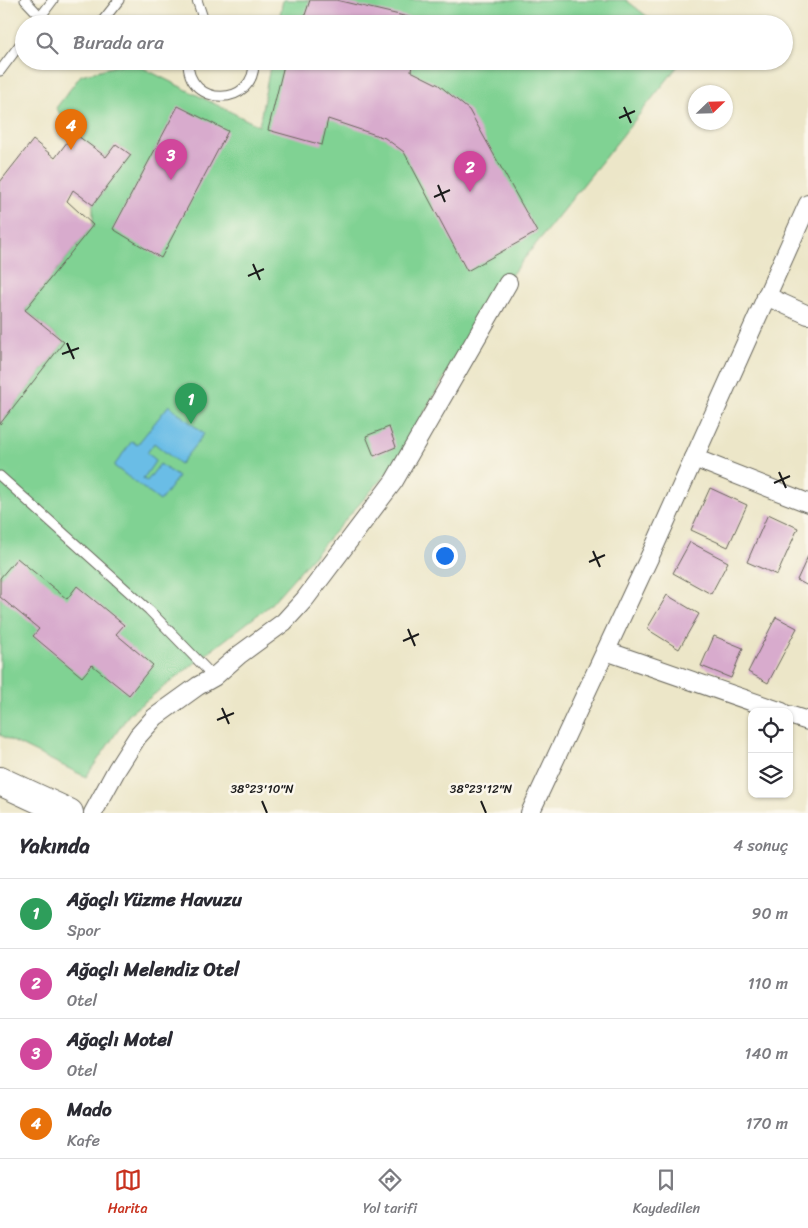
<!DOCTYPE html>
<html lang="tr">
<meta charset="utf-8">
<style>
:root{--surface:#fff;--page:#f7f7f7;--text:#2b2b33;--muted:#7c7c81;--line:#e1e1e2;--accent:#c8321e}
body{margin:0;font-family:Sriracha,sans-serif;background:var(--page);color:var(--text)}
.controls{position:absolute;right:15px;bottom:15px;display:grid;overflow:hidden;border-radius:10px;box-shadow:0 1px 4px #0004}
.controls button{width:45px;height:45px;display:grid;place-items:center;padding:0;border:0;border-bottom:1px solid var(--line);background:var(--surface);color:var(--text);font:25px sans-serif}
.compass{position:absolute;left:688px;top:85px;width:45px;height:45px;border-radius:50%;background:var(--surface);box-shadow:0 1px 4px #0004;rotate:67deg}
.you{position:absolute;left:444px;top:555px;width:18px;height:18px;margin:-12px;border:4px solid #fff;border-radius:50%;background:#1a73e8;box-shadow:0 0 0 8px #1a73e833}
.badge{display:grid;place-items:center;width:32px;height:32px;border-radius:50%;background:var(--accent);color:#fff;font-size:16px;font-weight:700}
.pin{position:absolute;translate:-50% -41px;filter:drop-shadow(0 1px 2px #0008)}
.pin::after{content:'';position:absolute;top:26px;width:18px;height:15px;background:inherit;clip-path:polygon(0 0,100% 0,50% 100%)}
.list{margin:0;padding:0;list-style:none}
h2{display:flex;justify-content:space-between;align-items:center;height:65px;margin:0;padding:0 20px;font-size:21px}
h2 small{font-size:16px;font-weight:400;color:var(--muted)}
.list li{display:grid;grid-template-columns:32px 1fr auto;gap:15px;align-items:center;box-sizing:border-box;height:70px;padding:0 20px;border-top:1px solid var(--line)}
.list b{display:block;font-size:19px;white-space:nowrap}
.list p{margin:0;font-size:16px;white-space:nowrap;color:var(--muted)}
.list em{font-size:16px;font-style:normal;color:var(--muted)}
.icon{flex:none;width:28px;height:28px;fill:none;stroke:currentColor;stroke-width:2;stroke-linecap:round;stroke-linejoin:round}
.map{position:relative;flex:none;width:808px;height:813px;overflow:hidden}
.search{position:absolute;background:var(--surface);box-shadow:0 1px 4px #0004;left:15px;right:15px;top:15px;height:55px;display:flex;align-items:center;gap:12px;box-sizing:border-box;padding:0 18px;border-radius:28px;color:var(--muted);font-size:19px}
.sheet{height:345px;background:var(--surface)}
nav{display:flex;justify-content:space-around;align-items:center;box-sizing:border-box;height:70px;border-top:1px solid var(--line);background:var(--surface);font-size:14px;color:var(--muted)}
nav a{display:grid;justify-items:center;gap:2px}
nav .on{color:var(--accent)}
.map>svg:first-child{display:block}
.green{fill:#80d293;stroke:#4e7758}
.water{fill:#6abde6;stroke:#436c81}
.building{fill:#d8abcd}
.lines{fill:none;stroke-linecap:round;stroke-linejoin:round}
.lane-casing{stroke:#656358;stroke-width:11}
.street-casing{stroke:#656358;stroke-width:20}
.highway-casing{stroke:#656358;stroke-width:30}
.lane{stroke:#fff;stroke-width:9}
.street{stroke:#fff;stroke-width:18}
.highway{stroke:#fff;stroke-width:28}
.ticks{fill:none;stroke:#1c1c1c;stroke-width:2}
.ticks-label{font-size:12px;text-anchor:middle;fill:#1c1c1c;stroke:#fbf7ec;stroke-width:5;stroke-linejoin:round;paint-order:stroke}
</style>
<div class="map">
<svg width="808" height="813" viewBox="0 0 808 813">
<rect width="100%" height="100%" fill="#fbf7ec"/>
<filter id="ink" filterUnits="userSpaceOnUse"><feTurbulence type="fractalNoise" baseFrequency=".02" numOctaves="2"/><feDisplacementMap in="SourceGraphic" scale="10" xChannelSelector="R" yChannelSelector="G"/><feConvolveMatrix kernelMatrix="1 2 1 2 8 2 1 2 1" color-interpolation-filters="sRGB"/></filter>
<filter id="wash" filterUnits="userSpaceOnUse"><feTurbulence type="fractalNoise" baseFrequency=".0096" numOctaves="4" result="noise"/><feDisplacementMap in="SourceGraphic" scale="20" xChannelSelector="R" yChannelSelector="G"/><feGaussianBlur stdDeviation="1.12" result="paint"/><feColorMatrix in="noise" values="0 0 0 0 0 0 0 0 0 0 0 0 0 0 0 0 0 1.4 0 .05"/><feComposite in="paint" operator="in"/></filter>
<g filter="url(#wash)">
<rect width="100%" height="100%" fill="#ece6c8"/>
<g class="green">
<path d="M 283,0 L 626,0 L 657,24 L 278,24 Z"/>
<path d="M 271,61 L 682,61 L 484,309 L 394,465 L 269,606 L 130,713 L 86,777 L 0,735 L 0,424 L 64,342 L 25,310 L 93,225 L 93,205 L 130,155 L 116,144 L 106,157 L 74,133 L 56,108 L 81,75 L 131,62 L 259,126 Z"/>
</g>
<path class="water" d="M 169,405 L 204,434 L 180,464 L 154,443 L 147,453 L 156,460 L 143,479 L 147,481 L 160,464 L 178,477 L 160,501 L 114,466 L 132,441 L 137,445 Z"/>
<g id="blocks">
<g class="building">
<path d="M 310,0 L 336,0 L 425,21 L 424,24 L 302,24 Z"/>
<path d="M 285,61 L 413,61 L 411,71 L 439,85 L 469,110 L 537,232 L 467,271 L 404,152 L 385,138 L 328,119 L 322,145 L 268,130 Z"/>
<path d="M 178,106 L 228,131 L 161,258 L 113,229 Z"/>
<path d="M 74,133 L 106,157 L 116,144 L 131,155 L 93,205 L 73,190 L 67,201 L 93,225 L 25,310 L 64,342 L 0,424 L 0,182 L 33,140 L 55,158 Z"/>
<path d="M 389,427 L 396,447 L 374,456 L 366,436 Z"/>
<path d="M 710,488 L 747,505 L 728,547 L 691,530 Z"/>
<path d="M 768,514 L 798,528 L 777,575 L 747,562 Z"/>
<path d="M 690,542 L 728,562 L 711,594 L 673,573 Z"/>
<path d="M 808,556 L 808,586 L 797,580 Z"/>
<path d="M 17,558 L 67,599 L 77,586 L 124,625 L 116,634 L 153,665 L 129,695 L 92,665 L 82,677 L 33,636 L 39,629 L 0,597 L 0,578 Z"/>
<path d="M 667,595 L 699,614 L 679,649 L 647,629 Z"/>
<path d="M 776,617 L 797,628 L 768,683 L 748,672 Z"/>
<path d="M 714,636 L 743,648 L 731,678 L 701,666 Z"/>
</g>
</g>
</g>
<g filter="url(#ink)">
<use href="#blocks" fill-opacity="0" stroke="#656358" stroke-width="1"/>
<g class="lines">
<g class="lane-casing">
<g id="lane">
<path d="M 25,0 L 40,16 L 55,24"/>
<path d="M 197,0 L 205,24"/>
<path d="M 35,24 L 53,0"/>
<path d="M 100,24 L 119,0"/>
<path d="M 188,61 C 187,108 256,108 254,61"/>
<path d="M 0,71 L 24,39"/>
<path d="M 0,476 L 149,610 L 214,677"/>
</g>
</g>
<g class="street-casing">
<g id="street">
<path d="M 766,296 L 808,315"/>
<path d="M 694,458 L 808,503"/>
<path d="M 606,651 L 782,712"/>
<path d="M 789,715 L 808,721"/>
<path d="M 93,813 L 117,769 L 138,736 L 155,717 L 198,686 L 214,677 L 239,655 L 284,622 L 305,599 L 394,481 L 508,283"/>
<path d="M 530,813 L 656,543 L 808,204"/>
</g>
</g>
<g class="highway-casing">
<path id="highway" d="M 0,781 L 69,813"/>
</g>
<use href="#lane" class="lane"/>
<use href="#street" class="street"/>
<use href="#highway" class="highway"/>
</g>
</g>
<path class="ticks" d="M 624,107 L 631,123M 619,118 L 635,111M 438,185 L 445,202M 434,197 L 450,190M 253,264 L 260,280M 248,276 L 264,269M 67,343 L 74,359M 62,354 L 79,348M 779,472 L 786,488M 774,483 L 790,476M 593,551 L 600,567M 589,562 L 605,555M 408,629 L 415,646M 403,641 L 419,634M 222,708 L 229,724M 217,720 L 234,713M 262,801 L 267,813M 481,801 L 486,813"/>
<g class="ticks-label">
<text x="262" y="793">38°23'10"N</text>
<text x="481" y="793">38°23'12"N</text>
</g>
</svg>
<div class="controls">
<button><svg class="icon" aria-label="locate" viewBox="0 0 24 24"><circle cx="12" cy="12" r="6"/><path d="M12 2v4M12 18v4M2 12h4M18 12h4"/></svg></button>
<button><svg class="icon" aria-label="layers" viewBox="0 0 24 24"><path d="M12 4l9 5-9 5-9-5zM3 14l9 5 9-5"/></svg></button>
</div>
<svg class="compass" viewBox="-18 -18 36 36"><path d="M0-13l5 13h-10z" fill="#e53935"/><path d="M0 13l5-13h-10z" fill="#7c7c81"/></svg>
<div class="you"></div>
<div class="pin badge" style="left:191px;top:424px;background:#2e9e5b">1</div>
<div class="pin badge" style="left:470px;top:192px;background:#d1479c">2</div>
<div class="pin badge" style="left:171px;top:180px;background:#d1479c">3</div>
<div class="pin badge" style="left:71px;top:150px;background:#e8710a">4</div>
<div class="search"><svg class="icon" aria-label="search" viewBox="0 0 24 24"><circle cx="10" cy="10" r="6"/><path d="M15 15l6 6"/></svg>Burada ara</div>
</div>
<section class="sheet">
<h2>Yakında<small>4 sonuç</small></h2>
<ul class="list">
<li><span class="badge" style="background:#2e9e5b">1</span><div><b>Ağaçlı Yüzme Havuzu</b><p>Spor</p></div><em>90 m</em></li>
<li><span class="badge" style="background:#d1479c">2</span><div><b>Ağaçlı Melendiz Otel</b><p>Otel</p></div><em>110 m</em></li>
<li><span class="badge" style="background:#d1479c">3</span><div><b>Ağaçlı Motel</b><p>Otel</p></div><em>140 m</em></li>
<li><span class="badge" style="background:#e8710a">4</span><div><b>Mado</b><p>Kafe</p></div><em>170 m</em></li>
</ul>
</section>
<nav>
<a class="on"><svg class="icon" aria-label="map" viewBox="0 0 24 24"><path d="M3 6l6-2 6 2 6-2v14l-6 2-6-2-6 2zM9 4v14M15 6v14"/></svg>Harita</a>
<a><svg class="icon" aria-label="directions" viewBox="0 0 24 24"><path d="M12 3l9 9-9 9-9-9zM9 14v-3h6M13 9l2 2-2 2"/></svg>Yol tarifi</a>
<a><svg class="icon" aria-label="saved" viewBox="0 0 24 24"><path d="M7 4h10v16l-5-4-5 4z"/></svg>Kaydedilen</a>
</nav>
